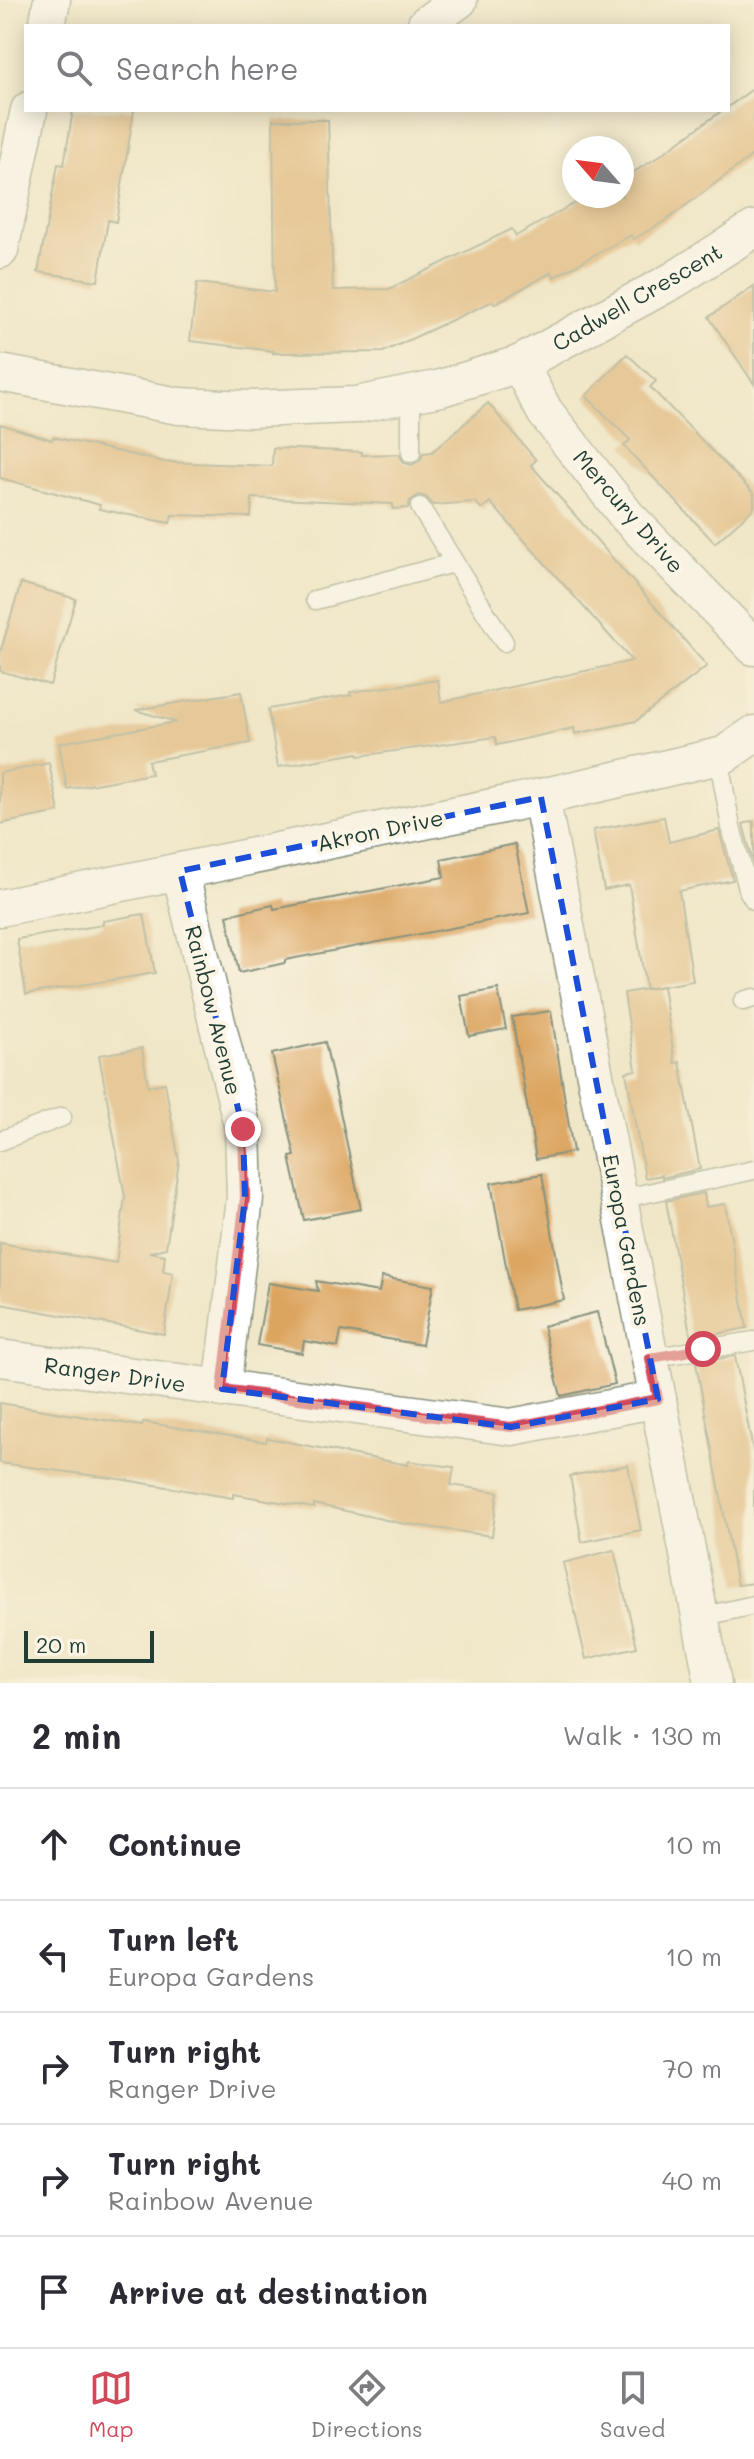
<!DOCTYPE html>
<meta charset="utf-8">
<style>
:root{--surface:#fff;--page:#f2f2f3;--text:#2b2b33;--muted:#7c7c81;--line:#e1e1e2;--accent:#d1495b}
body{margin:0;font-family:Mali,sans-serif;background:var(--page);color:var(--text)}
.compass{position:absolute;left:562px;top:136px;width:72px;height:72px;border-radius:50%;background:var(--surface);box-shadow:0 4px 20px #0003;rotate:298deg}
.scale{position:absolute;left:24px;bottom:20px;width:130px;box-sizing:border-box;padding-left:8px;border:4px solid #1f3d34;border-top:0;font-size:22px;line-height:28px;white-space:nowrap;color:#1f3d34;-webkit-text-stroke:6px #fcf5e5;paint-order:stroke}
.stop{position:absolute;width:24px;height:24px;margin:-18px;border:6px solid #d1495b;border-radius:50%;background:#fff}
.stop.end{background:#d1495b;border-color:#fff;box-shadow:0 2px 8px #0008}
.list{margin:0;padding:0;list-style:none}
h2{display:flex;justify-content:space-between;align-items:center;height:104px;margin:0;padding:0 32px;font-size:34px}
h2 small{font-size:26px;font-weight:400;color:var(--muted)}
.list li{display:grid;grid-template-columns:52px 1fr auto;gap:24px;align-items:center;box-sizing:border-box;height:112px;padding:0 32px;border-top:2px solid var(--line)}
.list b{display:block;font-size:30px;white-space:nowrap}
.list p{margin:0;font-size:26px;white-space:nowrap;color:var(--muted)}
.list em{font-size:26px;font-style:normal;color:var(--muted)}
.icon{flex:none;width:44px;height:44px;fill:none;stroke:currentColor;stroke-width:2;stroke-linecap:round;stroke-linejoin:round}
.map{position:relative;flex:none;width:754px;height:1683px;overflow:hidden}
.search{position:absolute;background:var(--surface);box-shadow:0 4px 20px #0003;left:24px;right:24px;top:24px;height:88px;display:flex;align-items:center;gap:20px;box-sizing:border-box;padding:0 28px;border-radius:0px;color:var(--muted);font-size:30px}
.sheet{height:664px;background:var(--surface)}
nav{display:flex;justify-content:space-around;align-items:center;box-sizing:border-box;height:112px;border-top:2px solid var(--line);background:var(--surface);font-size:22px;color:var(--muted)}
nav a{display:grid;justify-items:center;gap:4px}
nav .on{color:var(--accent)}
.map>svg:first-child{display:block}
.building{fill:#dba45e}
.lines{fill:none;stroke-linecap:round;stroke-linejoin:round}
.lane-casing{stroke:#88927e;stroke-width:21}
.street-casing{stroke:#88927e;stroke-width:39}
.lane{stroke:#fff;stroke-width:18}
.street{stroke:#fff;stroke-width:36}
.route{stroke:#d1495b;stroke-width:10}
.marked{fill:none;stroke:#1d4ed8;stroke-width:6;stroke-dasharray:16 10;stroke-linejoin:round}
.labels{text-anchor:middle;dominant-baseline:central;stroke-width:8;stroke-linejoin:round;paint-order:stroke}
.street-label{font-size:22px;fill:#1f3d34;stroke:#fcf5e5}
</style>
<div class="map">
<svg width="754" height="1683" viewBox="0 0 754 1683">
<rect width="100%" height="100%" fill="#fcf5e5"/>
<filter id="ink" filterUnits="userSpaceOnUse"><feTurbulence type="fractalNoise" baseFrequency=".0125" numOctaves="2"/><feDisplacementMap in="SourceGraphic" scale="16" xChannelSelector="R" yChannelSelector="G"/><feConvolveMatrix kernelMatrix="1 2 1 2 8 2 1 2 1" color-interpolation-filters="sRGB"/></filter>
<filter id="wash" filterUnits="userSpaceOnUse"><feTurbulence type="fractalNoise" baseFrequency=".006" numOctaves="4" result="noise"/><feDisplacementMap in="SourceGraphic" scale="32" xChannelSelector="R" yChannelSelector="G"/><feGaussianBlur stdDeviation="1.8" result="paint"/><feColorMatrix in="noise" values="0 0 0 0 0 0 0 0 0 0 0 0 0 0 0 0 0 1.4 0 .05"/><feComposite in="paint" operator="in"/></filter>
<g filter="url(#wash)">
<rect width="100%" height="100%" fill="#f0e7c9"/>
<g id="blocks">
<g class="building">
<path d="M 754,88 L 754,154 L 668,219 L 634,239 L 631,235 L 554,277 L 552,272 L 494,304 L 493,301 L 383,352 L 273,353 L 273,351 L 190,341 L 197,283 L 275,292 L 273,120 L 328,120 L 333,290 L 389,289 L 512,229 L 516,236 L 584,198 L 585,201 L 594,196 L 622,196 L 622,179 L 655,159 L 723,110 L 728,110 L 728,107 Z"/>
<path d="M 73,110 L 134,110 L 116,222 L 108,220 L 98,281 L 38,272 L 58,164 L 64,165 Z"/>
<path d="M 754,286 L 754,384 L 709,317 Z"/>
<path d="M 627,354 L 656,381 L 650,387 L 754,494 L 754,508 L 715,543 L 624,446 L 630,440 L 586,396 Z"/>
<path d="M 488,403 L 536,460 L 531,465 L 707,666 L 636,721 L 575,734 L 574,728 L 497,745 L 495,737 L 359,756 L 358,753 L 278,767 L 268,709 L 351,695 L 350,692 L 438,680 L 441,702 L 632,661 L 490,502 L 482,509 L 475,502 L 433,505 L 426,497 L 419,495 L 410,501 L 408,508 L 393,509 L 393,504 L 252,498 L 251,517 L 172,515 L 170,523 L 99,509 L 100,505 L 0,478 L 0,424 L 52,440 L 53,437 L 165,462 L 272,466 L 273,448 L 362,452 L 362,455 L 399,454 L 404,463 L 412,465 L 421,460 L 423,453 L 432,452 Z"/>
<path d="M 21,583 L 76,599 L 50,685 L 0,671 L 0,653 Z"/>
<path d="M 241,692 L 250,743 L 148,761 L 151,774 L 67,789 L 59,743 L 176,722 L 135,710 Z"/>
<path d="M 49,763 L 59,812 L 0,824 L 0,773 Z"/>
<path d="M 664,817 L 669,842 L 719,830 L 733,880 L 679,891 L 693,981 L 646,989 L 629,885 L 604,890 L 593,830 Z"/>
<path d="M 754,821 L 754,865 L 743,824 Z"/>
<path d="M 515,844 L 529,913 L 285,960 L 285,963 L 239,973 L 227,915 L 273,905 L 274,909 L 444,877 L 441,859 Z"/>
<path d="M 144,914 L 155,973 L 26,994 L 17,939 L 103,925 L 103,921 Z"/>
<path d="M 663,986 L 675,1063 L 680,1062 L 700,1169 L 662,1178 L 662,1175 L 645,1178 L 626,1072 L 636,1070 L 624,993 Z"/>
<path d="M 498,989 L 506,1029 L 469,1036 L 461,996 Z"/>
<path d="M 551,1011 L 573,1152 L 536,1159 L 512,1017 Z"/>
<path d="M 325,1042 L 361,1209 L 304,1220 L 290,1157 L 295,1156 L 272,1054 Z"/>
<path d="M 142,1048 L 148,1086 L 165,1083 L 179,1161 L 166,1248 L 149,1252 L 165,1255 L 163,1271 L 173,1273 L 164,1334 L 0,1304 L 0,1243 L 116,1263 L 125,1197 L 99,1055 Z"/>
<path d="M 542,1174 L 564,1300 L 514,1310 L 491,1183 Z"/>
<path d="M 704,1193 L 706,1207 L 725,1204 L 747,1328 L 691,1339 L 666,1201 Z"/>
<path d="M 382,1277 L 433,1286 L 422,1345 L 341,1331 L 338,1347 L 304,1341 L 302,1353 L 257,1345 L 268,1283 L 318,1291 L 316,1281 L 379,1292 Z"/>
<path d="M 597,1312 L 615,1384 L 561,1396 L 543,1326 Z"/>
<path d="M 735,1356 L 754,1456 L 754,1583 L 737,1585 L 696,1363 Z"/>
<path d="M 0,1403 L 142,1426 L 143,1422 L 266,1442 L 267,1438 L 408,1465 L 409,1461 L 454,1467 L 451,1485 L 498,1492 L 492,1536 L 400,1523 L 314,1504 L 314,1508 L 233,1494 L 233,1498 L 119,1479 L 0,1463 Z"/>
<path d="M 628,1465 L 641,1530 L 582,1542 L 570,1476 Z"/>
<path d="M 614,1550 L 637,1647 L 586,1659 L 563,1563 Z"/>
</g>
</g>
</g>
<g filter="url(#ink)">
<use href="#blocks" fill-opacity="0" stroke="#88927e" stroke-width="2"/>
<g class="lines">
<g class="lane-casing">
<g id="lane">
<path d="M 411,394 L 411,453"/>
<path d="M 420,507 L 504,642"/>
<path d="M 315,600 L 453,563"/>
<path d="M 718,755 L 731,827 L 749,892 L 754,900"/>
<path d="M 743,1001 L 754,998"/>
<path d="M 0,1141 L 62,1117"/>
<path d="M 620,1199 L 754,1170"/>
<path d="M 650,1358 L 754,1341"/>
<path d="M 700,1617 L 754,1605"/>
</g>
</g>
<g class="street-casing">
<g id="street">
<path d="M 426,24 L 459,0"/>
<path d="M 47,26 L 52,0"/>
<path d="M 0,250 L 29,110"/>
<path d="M 519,364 L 545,412 L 627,516 L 754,647"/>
<path d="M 0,373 L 179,406 L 250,409 L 356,405 L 441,388 L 519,364 L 674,280 L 754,229"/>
<path d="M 541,797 L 713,1683"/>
<path d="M 180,871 L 243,1129 L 245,1198 L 222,1389"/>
<path d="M 0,908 L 541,797 L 724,755 L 754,734"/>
<path d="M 0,1358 L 511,1427 L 658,1399"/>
</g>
</g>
<use href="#lane" class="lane"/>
<use href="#street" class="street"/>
</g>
</g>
<g class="lines" filter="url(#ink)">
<path class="route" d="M 243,1129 L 245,1198 L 222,1389 L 511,1427 L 658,1399 L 650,1358 L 703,1349"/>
</g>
<path d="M0 0H754V1683H0ZM 541,797 L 658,1399 L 511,1427 L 222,1389 L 245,1198 L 243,1129 L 180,871 Z" fill="#f0e7c9" fill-opacity=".55" fill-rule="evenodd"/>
<path class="marked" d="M 541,797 L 658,1399 L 511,1427 L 222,1389 L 245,1198 L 243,1129 L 180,871 Z"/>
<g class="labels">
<g class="street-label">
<text transform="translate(637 297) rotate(-30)">Cadwell Crescent</text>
<text transform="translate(629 511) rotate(49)">Mercury Drive</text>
<text transform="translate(380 830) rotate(-12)">Akron Drive</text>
<text transform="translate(214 1010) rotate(76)">Rainbow Avenue</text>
<text transform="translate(627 1240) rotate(79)">Europa Gardens</text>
<text transform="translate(115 1374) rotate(8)">Ranger Drive</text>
</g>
</g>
</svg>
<svg class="compass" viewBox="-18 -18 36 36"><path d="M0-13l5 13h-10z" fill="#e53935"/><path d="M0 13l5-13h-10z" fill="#7c7c81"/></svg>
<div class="scale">20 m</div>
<div class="stop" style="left:703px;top:1349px"></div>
<div class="stop end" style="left:243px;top:1129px"></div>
<div class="search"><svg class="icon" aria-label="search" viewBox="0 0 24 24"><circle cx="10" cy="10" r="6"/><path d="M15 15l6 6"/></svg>Search here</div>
</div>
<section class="sheet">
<h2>2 min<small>Walk · 130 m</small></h2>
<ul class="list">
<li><svg class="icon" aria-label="ahead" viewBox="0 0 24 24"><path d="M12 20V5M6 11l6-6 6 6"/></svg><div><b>Continue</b></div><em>10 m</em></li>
<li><svg class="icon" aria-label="left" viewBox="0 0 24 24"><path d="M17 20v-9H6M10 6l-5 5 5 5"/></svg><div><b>Turn left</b><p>Europa Gardens</p></div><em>10 m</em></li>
<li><svg class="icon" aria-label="right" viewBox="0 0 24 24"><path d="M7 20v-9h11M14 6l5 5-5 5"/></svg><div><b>Turn right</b><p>Ranger Drive</p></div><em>70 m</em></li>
<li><svg class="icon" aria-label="right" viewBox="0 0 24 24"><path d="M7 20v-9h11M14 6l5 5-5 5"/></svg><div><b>Turn right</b><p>Rainbow Avenue</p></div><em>40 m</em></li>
<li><svg class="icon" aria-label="arrive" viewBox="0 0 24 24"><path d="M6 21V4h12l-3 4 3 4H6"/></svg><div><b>Arrive at destination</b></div></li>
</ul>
</section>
<nav>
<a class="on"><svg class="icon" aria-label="map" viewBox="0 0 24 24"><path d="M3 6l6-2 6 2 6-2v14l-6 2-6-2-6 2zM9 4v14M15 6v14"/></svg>Map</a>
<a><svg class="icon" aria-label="directions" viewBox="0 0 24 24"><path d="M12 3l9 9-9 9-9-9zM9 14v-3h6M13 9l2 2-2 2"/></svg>Directions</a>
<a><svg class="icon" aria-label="saved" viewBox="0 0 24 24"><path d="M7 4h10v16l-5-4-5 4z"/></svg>Saved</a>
</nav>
